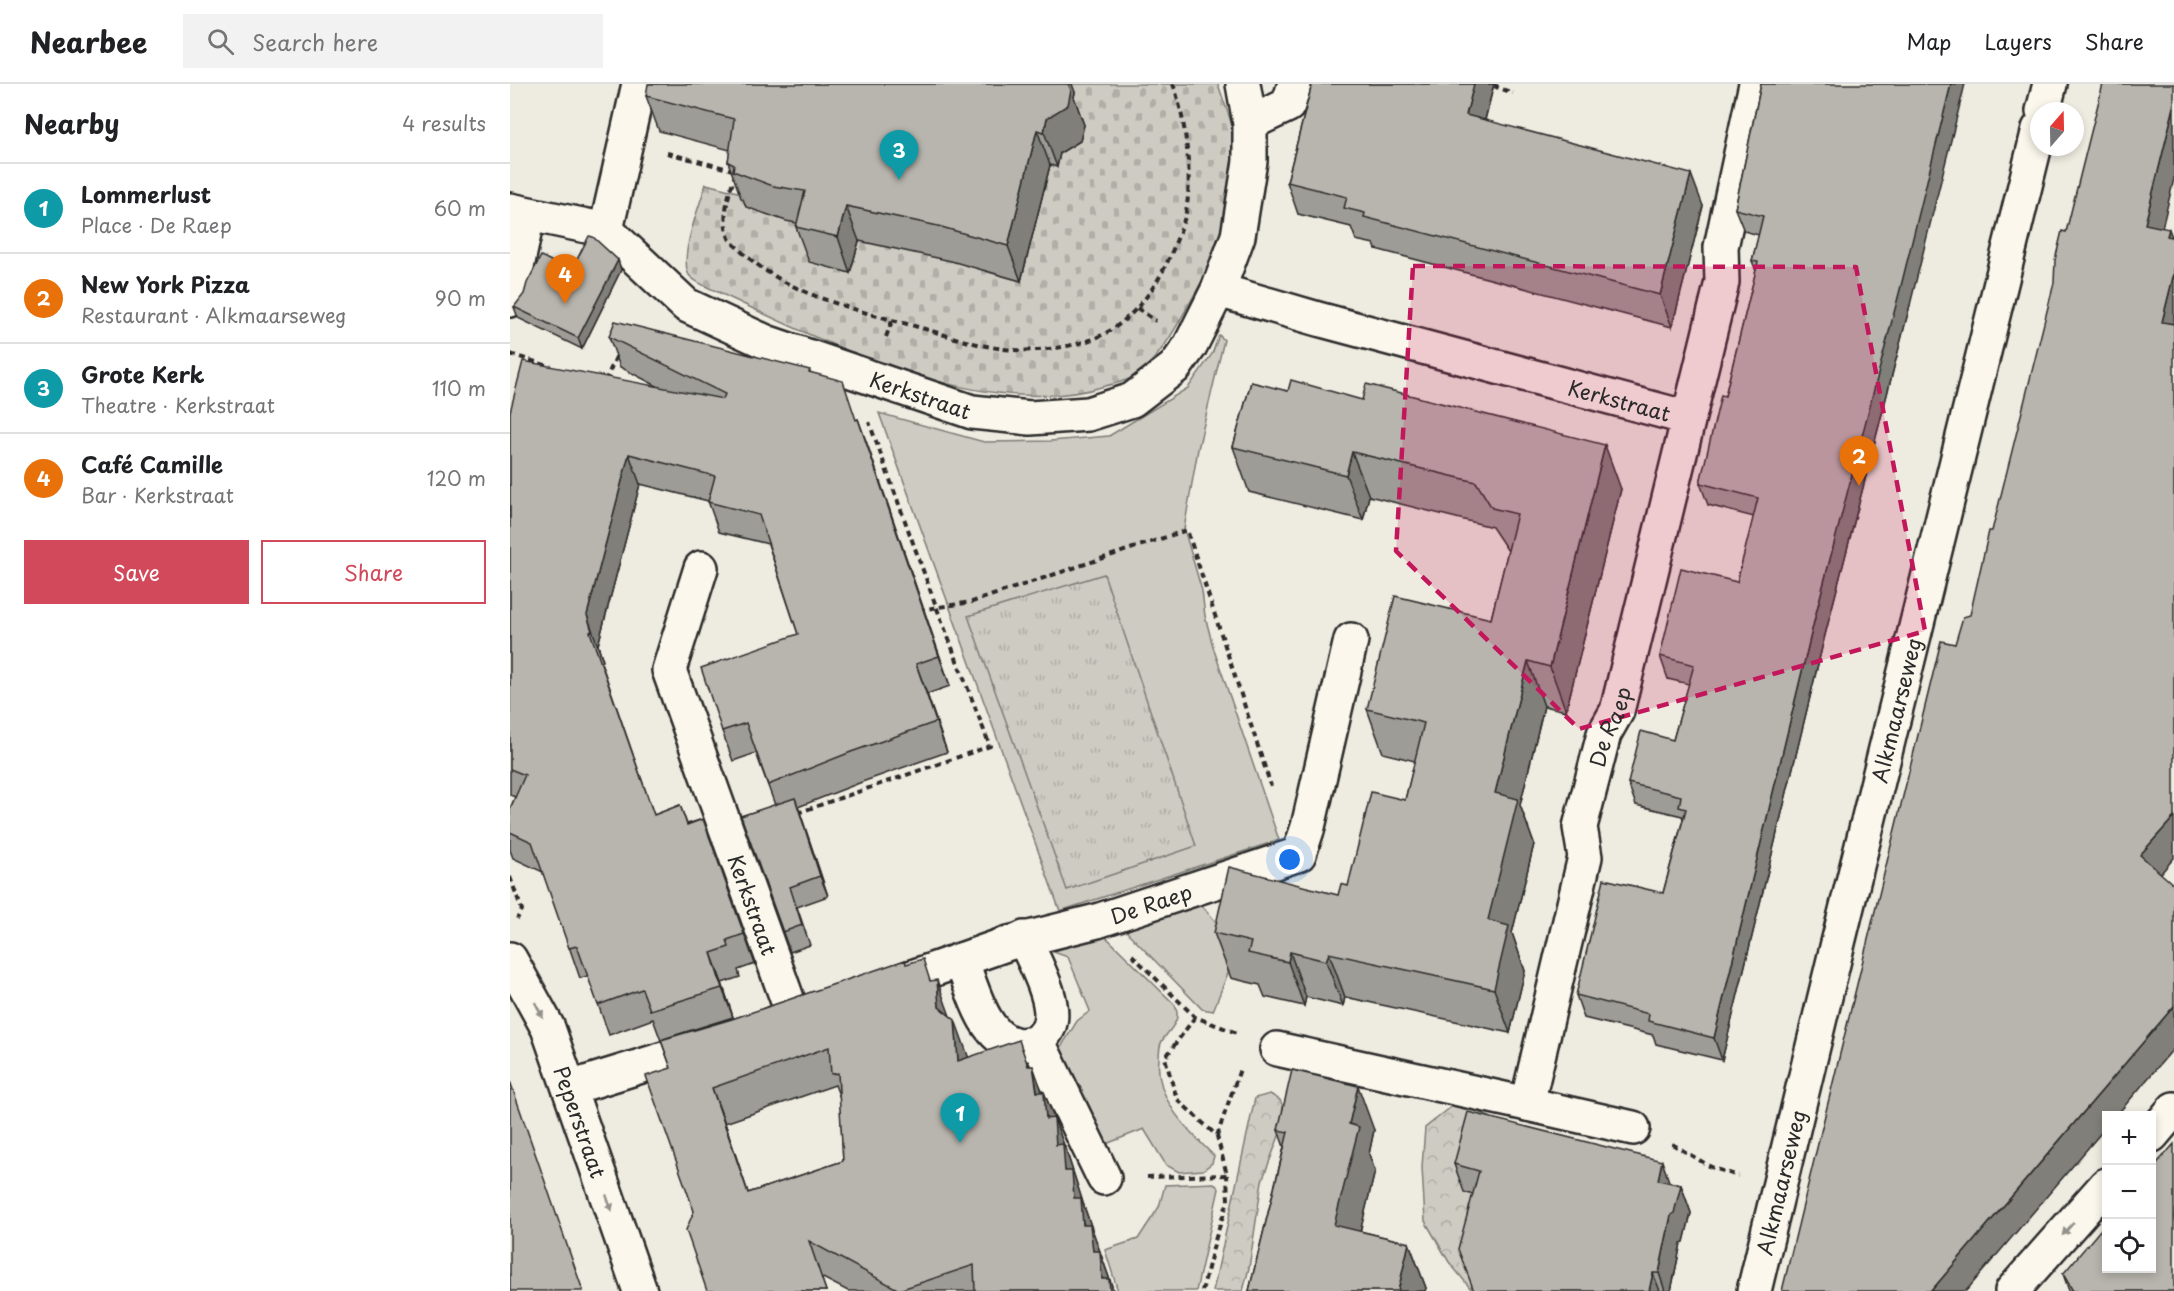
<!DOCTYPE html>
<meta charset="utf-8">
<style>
:root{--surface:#fff;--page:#f2f2f2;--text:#202124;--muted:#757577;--line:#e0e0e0;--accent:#d1495b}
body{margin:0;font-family:"Playpen Sans",sans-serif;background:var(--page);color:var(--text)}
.controls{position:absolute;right:18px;bottom:18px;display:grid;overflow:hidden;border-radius:0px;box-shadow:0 3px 9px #0003}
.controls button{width:54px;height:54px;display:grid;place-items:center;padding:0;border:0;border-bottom:2px solid var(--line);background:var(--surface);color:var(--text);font:30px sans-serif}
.compass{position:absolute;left:1520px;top:18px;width:54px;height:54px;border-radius:50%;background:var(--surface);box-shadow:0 3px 9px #0003;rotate:20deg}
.you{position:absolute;left:780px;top:776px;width:21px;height:21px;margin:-15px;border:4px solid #fff;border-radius:50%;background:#1a73e8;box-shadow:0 0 0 9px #1a73e833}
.badge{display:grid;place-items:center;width:39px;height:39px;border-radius:50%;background:var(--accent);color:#fff;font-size:20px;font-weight:700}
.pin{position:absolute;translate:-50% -50px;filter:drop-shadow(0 2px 3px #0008)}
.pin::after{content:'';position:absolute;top:32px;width:21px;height:18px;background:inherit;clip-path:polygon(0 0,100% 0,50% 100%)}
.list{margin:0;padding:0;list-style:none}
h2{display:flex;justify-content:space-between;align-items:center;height:78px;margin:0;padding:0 24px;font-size:26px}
h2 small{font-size:20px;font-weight:400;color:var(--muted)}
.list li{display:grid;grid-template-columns:39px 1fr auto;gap:18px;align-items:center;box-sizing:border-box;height:90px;padding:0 24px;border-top:2px solid var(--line)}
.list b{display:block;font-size:22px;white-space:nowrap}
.list p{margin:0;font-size:20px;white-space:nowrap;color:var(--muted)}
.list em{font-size:20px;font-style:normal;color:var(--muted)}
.actions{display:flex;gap:12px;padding:18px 24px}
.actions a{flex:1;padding:14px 0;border:2px solid var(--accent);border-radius:0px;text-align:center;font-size:21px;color:var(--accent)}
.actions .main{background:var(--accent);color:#fff}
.icon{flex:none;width:33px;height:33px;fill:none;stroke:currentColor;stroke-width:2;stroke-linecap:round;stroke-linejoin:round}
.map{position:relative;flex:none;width:1664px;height:1207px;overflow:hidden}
header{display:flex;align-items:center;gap:36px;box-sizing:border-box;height:84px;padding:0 30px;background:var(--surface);border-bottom:2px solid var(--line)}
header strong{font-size:28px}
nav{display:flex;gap:33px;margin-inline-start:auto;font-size:21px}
.search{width:420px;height:54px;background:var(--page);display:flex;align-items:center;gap:15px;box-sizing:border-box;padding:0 21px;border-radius:0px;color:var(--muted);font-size:22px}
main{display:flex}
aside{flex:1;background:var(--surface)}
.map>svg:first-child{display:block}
.grass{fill:#cecbc2;stroke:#7c7b76;stroke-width:1.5}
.forest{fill:url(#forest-crowns);stroke:#7c7b76;stroke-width:1.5}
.cemetery{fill:url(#cemetery-stones);stroke:#7c7b76;stroke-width:1.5}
.park{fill:url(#park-tufts);stroke:#7c7b76;stroke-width:1.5}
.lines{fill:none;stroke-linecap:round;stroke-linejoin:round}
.minor-casing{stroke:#2b2b2b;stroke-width:38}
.path{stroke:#2b2b2b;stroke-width:4;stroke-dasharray:6 4.5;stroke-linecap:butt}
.minor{stroke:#fbf7ec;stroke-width:33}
.wall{fill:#9e9c96;stroke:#2b2b2b;stroke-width:1.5;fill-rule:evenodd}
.shaded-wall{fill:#817f7a;stroke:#2b2b2b;stroke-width:1.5}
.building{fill:#b8b5ae;stroke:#2b2b2b;stroke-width:1.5;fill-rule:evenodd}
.oneway{fill:#93918c}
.marked{fill:#c2185b;fill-opacity:0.2;stroke:#c2185b;stroke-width:4.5;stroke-dasharray:12 8;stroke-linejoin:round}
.labels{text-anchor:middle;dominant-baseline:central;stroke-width:5;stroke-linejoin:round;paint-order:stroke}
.street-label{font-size:21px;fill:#2b2b2b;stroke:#fbf7ec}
</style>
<header>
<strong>Nearbee</strong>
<div class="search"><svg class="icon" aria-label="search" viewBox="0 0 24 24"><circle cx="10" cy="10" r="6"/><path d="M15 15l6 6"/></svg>Search here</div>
<nav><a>Map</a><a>Layers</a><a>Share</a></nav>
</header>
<main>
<aside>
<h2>Nearby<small>4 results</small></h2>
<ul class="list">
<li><span class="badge" style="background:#0f9aa8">1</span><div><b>Lommerlust</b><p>Place · De Raep</p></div><em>60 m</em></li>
<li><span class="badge" style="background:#e8710a">2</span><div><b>New York Pizza</b><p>Restaurant · Alkmaarseweg</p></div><em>90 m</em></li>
<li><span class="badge" style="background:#0f9aa8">3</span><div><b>Grote Kerk</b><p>Theatre · Kerkstraat</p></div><em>110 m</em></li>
<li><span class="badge" style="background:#e8710a">4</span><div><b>Café Camille</b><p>Bar · Kerkstraat</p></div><em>120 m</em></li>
</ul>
<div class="actions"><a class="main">Save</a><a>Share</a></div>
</aside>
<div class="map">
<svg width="1664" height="1207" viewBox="0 0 1664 1207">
<defs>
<pattern id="forest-crowns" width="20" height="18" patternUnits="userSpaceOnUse" patternTransform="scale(1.5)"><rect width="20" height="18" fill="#cecbc2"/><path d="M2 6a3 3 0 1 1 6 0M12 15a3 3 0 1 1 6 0" fill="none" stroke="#b1aea7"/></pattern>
<pattern id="cemetery-stones" width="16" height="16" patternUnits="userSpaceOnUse" patternTransform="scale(1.5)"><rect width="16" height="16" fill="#cecbc2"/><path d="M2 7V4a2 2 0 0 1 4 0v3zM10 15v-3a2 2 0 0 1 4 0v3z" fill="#b1aea7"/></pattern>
<pattern id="park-tufts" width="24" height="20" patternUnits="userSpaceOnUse" patternTransform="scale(1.5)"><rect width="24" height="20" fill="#cecbc2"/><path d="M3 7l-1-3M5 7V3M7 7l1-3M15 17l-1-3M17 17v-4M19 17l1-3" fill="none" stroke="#b1aea7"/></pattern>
</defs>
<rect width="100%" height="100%" fill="#eeebe0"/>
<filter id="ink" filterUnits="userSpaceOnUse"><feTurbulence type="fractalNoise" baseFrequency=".0167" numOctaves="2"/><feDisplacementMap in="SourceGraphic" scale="12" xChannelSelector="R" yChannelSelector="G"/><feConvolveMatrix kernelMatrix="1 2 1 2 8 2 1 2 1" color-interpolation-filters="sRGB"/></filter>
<g filter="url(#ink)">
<g class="grass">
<path d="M 709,251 L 714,256 L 688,365 L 674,445 L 692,507 L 695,532 L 704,566 L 769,756 L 550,827 L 369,329 L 474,358 L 541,357 L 599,352 L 678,304 L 702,270 Z"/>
<path d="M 688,817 L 720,854 L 718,889 L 703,927 L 692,925 L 617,848 L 623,838 Z"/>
<path d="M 580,852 L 596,853 L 665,921 C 672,938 660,944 652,957 C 649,962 649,969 649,975 C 644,1015 679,1047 704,1072 L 702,1079 L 693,1086 L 669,1088 L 656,1081 L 634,1045 L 596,1060 L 548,968 L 567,937 L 580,927 L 558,873 L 543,868 Z"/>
<path d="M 704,1099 L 709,1105 L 686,1207 L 608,1207 L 595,1166 L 628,1155 L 649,1123 L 655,1101 Z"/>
</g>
<g class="forest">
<path d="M 760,1010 L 770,1016 L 777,1031 L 752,1097 L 739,1184 L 733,1207 L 703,1207 L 745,1014 Z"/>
<path d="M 946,1019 L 980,1033 L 1004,1068 L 965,1180 L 961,1205 L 939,1178 L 915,1137 L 912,1083 L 915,1044 Z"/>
</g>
<path class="cemetery" d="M 560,0 L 708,0 C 713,16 727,51 728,65 C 729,106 706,173 686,208 C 670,235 650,279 621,294 C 613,298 603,300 595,302 C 471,341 304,253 193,201 C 188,198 180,195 178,189 C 170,169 190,121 196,100 L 231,109 L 237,116 L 236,123 L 241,124 L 275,126 L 340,189 L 347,163 L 346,153 L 423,166 L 478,188 L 511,197 L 540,81 L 565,9 Z"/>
<path class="park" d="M 594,490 L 686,762 L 557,806 L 458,532 Z"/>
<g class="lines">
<g class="minor-casing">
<g id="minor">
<path d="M 1533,27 L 1540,0"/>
<path d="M 740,39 L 778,21 L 785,0"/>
<path id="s1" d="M 0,126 L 96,146 L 176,221 L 256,258 L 462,328 L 520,334 L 578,330 L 622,316 L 665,283 L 680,262 L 708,206 L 728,152 L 740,77 L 740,39 L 733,0"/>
<path d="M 96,146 L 129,0"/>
<path id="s2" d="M 708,206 L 808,235 L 1178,334"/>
<path d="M 0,216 L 18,131"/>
<path id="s3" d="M 191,484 L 159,586 L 284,934 L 260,942"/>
<path d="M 514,854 C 523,876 548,918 539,942 C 538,947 532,953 528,958 L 594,1094"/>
<path id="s4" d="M 0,875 L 38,944 L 130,1207"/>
<path d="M 451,876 C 462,902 473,954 505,960 C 512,962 521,959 528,958"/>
<path id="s5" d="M 374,903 L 499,859 L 587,837 L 789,770 L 798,743 L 841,556"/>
<path id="s6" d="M 767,965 L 1017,1020 L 1075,773 L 1070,743 L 1094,650 L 1107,627 L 1212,198 L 1211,163 L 1246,0"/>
<path d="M 60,1004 L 199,961"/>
<path d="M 1017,1020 L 1123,1044"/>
<path d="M 1642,1051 L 1664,1025"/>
<path id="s7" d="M 1244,1207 L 1327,863 L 1529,45"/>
<path d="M 1502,1207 L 1596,1101"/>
</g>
</g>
<g class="path">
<path d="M 987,0 L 986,3 L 1003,9"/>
<path d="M 157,69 L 226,87 C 220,108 210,132 219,154 C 221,159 228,163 231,167 C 279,212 347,226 408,243 C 440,252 472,264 505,266 C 531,268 571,262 594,250 C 628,232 652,195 665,160 C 670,147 676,134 677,121 C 682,87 675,32 663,0"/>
<path d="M 627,224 L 646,237"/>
<path d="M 376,253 L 382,237"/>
<path d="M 0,270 L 42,283"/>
<path d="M 95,297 L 107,271"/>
<path d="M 409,526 L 462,518 L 677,446 L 761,702"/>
<path d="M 287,729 L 480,662 L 426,522 L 359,338"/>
<path d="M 0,793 L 12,826 L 7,835"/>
<path d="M 622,871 L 685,933 L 727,949"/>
<path d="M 707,1052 L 730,985"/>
<path d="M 1162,1060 L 1201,1083 L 1228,1092"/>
<path d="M 637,1093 L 717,1091 L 707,1052 L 667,1015 L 655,974 L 685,933"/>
<path d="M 692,1207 L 706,1153 L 718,1117 L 717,1091"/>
</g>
<use href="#minor" class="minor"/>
</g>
<g class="wall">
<path d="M 802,0 L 984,0 L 975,36 L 1193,122 L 1162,243 L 866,165 L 864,160 L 846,156 L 841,143 L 788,130 L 777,98 Z"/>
<path d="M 1251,0 L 1400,221 L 1315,551 L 1212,976 L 1146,960 L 1143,951 L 1074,934 L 1066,911 L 1153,809 L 1173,735 L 1172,732 L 1126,721 L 1118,699 L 1163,656 L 1179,600 L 1158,595 L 1150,572 L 1227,498 L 1244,433 L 1198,421 L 1190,399 L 1215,312 L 1246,187 L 1242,177 L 1249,151 L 1234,147 L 1225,125 Z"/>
<path d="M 565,8 L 564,13 L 574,41 L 570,57 L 550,69 L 547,83 L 540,81 L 511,197 L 441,177 L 349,157 L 340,189 L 299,178 L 286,143 L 287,139 L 276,137 L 236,123 L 233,115 L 231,114 L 218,78 L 220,66 L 149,47 L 136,12 Z"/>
<path d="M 108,176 L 111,186 L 72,265 L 8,234 L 4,223 L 61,187 Z"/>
<path d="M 99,253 L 301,289 L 346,336 L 348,335 L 440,602 L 417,610 L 437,668 L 352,698 L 288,723 L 318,812 L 287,823 L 300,861 L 280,868 L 231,732 L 265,721 L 246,669 L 223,677 L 212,647 L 288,550 L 258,460 L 209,448 L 198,417 L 130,400 L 88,561 L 93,577 L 91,578 L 144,731 L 170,721 L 177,740 L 193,735 L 245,880 L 228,886 L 230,893 L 212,899 L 223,933 L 153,955 L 222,935 L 396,880 L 421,897 L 440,933 L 458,973 L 518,982 L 532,1008 L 534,1008 L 557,1069 L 575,1125 L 602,1202 L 603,1207 L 338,1207 L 311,1193 L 316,1207 L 197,1207 L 161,984 L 143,935 L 99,951 L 78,892 L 70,894 L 33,788 L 3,774 L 0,766 L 0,725 L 5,713 L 0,711 L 0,328 L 149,303 L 110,283 ZM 325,1001 L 330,1014 L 333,1077 L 238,1109 L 215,1039 Z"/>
<path d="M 741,298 L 1111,405 L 1056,627 L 1034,622 L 1010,721 L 1024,760 L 1002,849 L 1015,887 L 1000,949 L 835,913 L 833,922 L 796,913 L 794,922 L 755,913 L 750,901 L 721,894 L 704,849 L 828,811 L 838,802 L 895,716 L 905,677 L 873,669 L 857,625 L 981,535 L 998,467 L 982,443 L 859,412 L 853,436 L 739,408 L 723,363 Z"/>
<path d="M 768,1046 L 864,1046 L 859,1070 L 865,1087 L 850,1147 L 899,1159 L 916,1204 L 915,1207 L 739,1207 L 774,1063 Z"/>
<path d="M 944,1080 L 1160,1098 L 1171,1101 L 1181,1129 L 1174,1158 L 1171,1159 L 1161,1207 L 964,1207 L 963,1111 L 954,1108 Z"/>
<path d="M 1553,1190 L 1664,1207 L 1559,1207 Z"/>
</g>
<g class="shaded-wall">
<path d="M 554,0 L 562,0 L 565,8 L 564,13 L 574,41 L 570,57 L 550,69 L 547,83 L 534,48 L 537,34 Z"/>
<path d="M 964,0 L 984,0 L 968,63 L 956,31 Z"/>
<path d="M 1441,0 L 1455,0 L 1400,221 L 1315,551 L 1212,976 L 1204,954 L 1306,529 Z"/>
<path d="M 1664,23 L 1664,95 L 1646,169 L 1635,140 Z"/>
<path d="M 527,46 L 540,81 L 511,197 L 498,162 Z"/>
<path d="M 1181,90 L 1193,122 L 1162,243 L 1150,211 Z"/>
<path d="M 336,122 L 349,157 L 340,189 L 328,153 Z"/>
<path d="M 1659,145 L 1664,158 L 1657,152 Z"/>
<path d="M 108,176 L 111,186 L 72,265 L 68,254 Z"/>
<path d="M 1664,189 L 1664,262 L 1652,238 Z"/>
<path d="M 348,335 L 359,365 L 440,602 L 429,572 Z"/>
<path d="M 1095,361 L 1111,405 L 1056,627 L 1040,583 Z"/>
<path d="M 842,368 L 859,412 L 853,436 L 836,391 Z"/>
<path d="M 119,370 L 130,400 L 88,561 L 93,577 L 77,531 Z"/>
<path d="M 1018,577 L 1034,622 L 1010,721 L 1024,760 L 1002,849 L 1015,887 L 1000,949 L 984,905 L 978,836 L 985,709 Z"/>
<path d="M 406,580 L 417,610 L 437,668 L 426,638 Z"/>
<path d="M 285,714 L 292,734 L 318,812 L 310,792 Z"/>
<path d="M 1664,733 L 1664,774 L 1641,801 L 1630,771 Z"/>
<path d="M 780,868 L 796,913 L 794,922 L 778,878 Z"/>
<path d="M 201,869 L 212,899 L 223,933 L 212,904 Z"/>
<path d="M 819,869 L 835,913 L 833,922 L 816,877 Z"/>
<path d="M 427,896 L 440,932 L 442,959 L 429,923 Z"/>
<path d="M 1664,922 L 1664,964 L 1606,1032 L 1596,1032 L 1596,1043 L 1456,1207 L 1421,1207 Z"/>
<path d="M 445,936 L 458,972 L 461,1012 L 448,977 Z"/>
<path d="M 523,982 L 534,1013 L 534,1008 L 557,1069 L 575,1125 L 602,1202 L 603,1207 L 597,1207 L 527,1006 Z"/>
<path d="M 848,1002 L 864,1046 L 859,1070 L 865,1087 L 841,1185 L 824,1141 L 839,1040 Z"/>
<path d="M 202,1004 L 215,1039 L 250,1145 L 238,1109 Z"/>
<path d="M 1152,1077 L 1162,1106 L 1148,1096 Z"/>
<path d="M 1171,1101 L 1181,1129 L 1174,1158 L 1171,1159 L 1161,1207 L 1155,1207 L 1149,1189 L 1161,1131 Z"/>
<path d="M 899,1159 L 916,1204 L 915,1207 L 888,1207 Z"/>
<path d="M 1143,1189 L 1150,1207 L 1139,1207 Z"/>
</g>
<g class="building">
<path d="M 138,0 L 558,0 L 561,6 L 558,21 L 537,34 L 534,48 L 527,46 L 498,162 L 428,142 L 336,122 L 328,153 L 286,143 L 295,107 L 263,102 L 223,87 L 224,81 L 218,78 L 224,35 L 136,12 Z"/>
<path d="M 802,0 L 964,0 L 956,31 L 1181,90 L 1150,211 L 854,133 L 855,129 L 834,124 L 837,113 L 777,98 Z"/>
<path d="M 1251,0 L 1441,0 L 1392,198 L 1306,529 L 1204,954 L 1138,937 L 1139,930 L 1066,911 L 1094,795 L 1153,809 L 1176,725 L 1169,723 L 1171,712 L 1118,699 L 1131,647 L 1163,656 L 1184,581 L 1150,572 L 1171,484 L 1227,498 L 1248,414 L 1190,399 L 1211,311 L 1215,312 L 1248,178 L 1242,177 L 1253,132 L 1225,125 Z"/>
<path d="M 1593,0 L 1664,0 L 1664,23 L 1635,140 L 1659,145 L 1657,152 L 1664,154 L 1664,189 L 1652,238 L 1664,240 L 1664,733 L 1630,771 L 1664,801 L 1664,922 L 1421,1207 L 1272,1207 L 1431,557 L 1445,560 L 1453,533 L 1460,531 L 1479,447 L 1482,447 L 1544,199 L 1545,176 L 1552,147 L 1556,148 Z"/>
<path d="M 79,152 L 83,153 L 108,176 L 68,254 L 4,223 L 14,210 L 17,199 L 31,172 L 61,187 Z"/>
<path d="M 105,237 L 300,286 L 299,288 L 333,297 L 346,336 L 348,335 L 429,572 L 406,580 L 426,638 L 341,668 L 258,701 L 236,639 L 212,647 L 191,584 L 288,550 L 249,431 L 198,418 L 205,392 L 119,370 L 77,531 L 82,547 L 80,548 L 144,731 L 170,721 L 177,741 L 193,735 L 234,850 L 217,856 L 219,863 L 201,869 L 212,904 L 140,926 L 132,905 L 88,921 L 67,862 L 59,864 L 22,758 L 0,748 L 0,725 L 15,691 L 0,685 L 0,328 L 13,277 L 213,315 L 215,310 L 99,253 Z"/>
<path d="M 781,296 L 852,316 L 856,300 L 1095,361 L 1040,583 L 1018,577 L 985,709 L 1008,715 L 978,836 L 999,842 L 984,905 L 819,869 L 816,877 L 780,868 L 778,878 L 738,869 L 741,858 L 704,849 L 719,783 L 828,811 L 831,800 L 838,802 L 861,708 L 895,716 L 914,639 L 857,625 L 885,512 L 981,535 L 1007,430 L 982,424 L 966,398 L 842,368 L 836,391 L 723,363 L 741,298 L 778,307 Z"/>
<path d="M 285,714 L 310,792 L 280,803 L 292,841 L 273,848 L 231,732 Z"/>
<path d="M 413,875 L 420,897 L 427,896 L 429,923 L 445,936 L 448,977 L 509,956 L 518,982 L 523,982 L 527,1008 L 534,1008 L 536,1035 L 544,1034 L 546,1061 L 553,1060 L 555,1087 L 562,1087 L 564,1114 L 571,1114 L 573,1141 L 580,1141 L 583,1167 L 590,1167 L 592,1195 L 599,1195 L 600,1207 L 465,1207 L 464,1181 L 389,1206 L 299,1157 L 316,1207 L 197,1207 L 176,1146 L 184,1127 L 136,992 L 161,984 L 151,956 L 222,935 L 395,876 L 396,880 ZM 319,963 L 321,990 L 328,989 L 333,1077 L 238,1109 L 202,1004 Z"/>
<path d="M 782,986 L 848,1002 L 839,1040 L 849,1043 L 824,1141 L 899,1159 L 888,1207 L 739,1207 L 778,1048 L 768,1046 Z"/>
<path d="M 0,997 L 73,1207 L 0,1207 Z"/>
<path d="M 958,1028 L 1152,1077 L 1148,1096 L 1171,1101 L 1164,1129 L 1161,1131 L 1149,1189 L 1143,1189 L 1139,1207 L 964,1207 L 948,1165 L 969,1087 L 944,1080 Z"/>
<path d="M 1664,1060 L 1664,1207 L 1563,1207 L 1553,1190 L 1596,1139 L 1596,1185 L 1641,1185 L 1641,1086 Z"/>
</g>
<defs><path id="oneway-solid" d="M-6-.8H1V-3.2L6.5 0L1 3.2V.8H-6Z" transform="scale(1.5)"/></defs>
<g class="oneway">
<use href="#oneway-solid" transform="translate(29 926) rotate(62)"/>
<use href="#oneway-solid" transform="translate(99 1119) rotate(71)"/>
<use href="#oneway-solid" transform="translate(1558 1145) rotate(132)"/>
</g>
</g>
<path class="marked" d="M 903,182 L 1346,183 L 1415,547 L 1069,645 L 886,467 Z"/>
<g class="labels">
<g class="street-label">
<text stroke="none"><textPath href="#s1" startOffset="459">Kerkstraat</textPath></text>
<text stroke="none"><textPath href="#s2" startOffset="416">Kerkstraat</textPath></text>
<text stroke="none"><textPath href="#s7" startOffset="598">Alkmaarseweg</textPath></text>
<text stroke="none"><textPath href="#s6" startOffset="645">De Raep</textPath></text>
<text stroke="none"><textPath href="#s5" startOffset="280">De Raep</textPath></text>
<text stroke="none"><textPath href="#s3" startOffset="356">Kerkstraat</textPath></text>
<text stroke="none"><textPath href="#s4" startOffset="178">Peperstraat</textPath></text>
<text stroke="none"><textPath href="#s7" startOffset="112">Alkmaarseweg</textPath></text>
</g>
</g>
</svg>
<div class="controls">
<button>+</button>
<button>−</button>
<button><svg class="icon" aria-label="locate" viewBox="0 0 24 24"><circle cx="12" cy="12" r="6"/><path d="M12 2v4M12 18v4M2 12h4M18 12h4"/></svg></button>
</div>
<svg class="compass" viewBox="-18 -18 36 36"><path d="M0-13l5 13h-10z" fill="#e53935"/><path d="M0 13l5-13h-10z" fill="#757577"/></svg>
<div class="you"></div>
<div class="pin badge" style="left:450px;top:1059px;background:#0f9aa8">1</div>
<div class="pin badge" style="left:1349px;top:402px;background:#e8710a">2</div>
<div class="pin badge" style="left:389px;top:96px;background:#0f9aa8">3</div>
<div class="pin badge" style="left:55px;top:220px;background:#e8710a">4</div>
</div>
</main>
